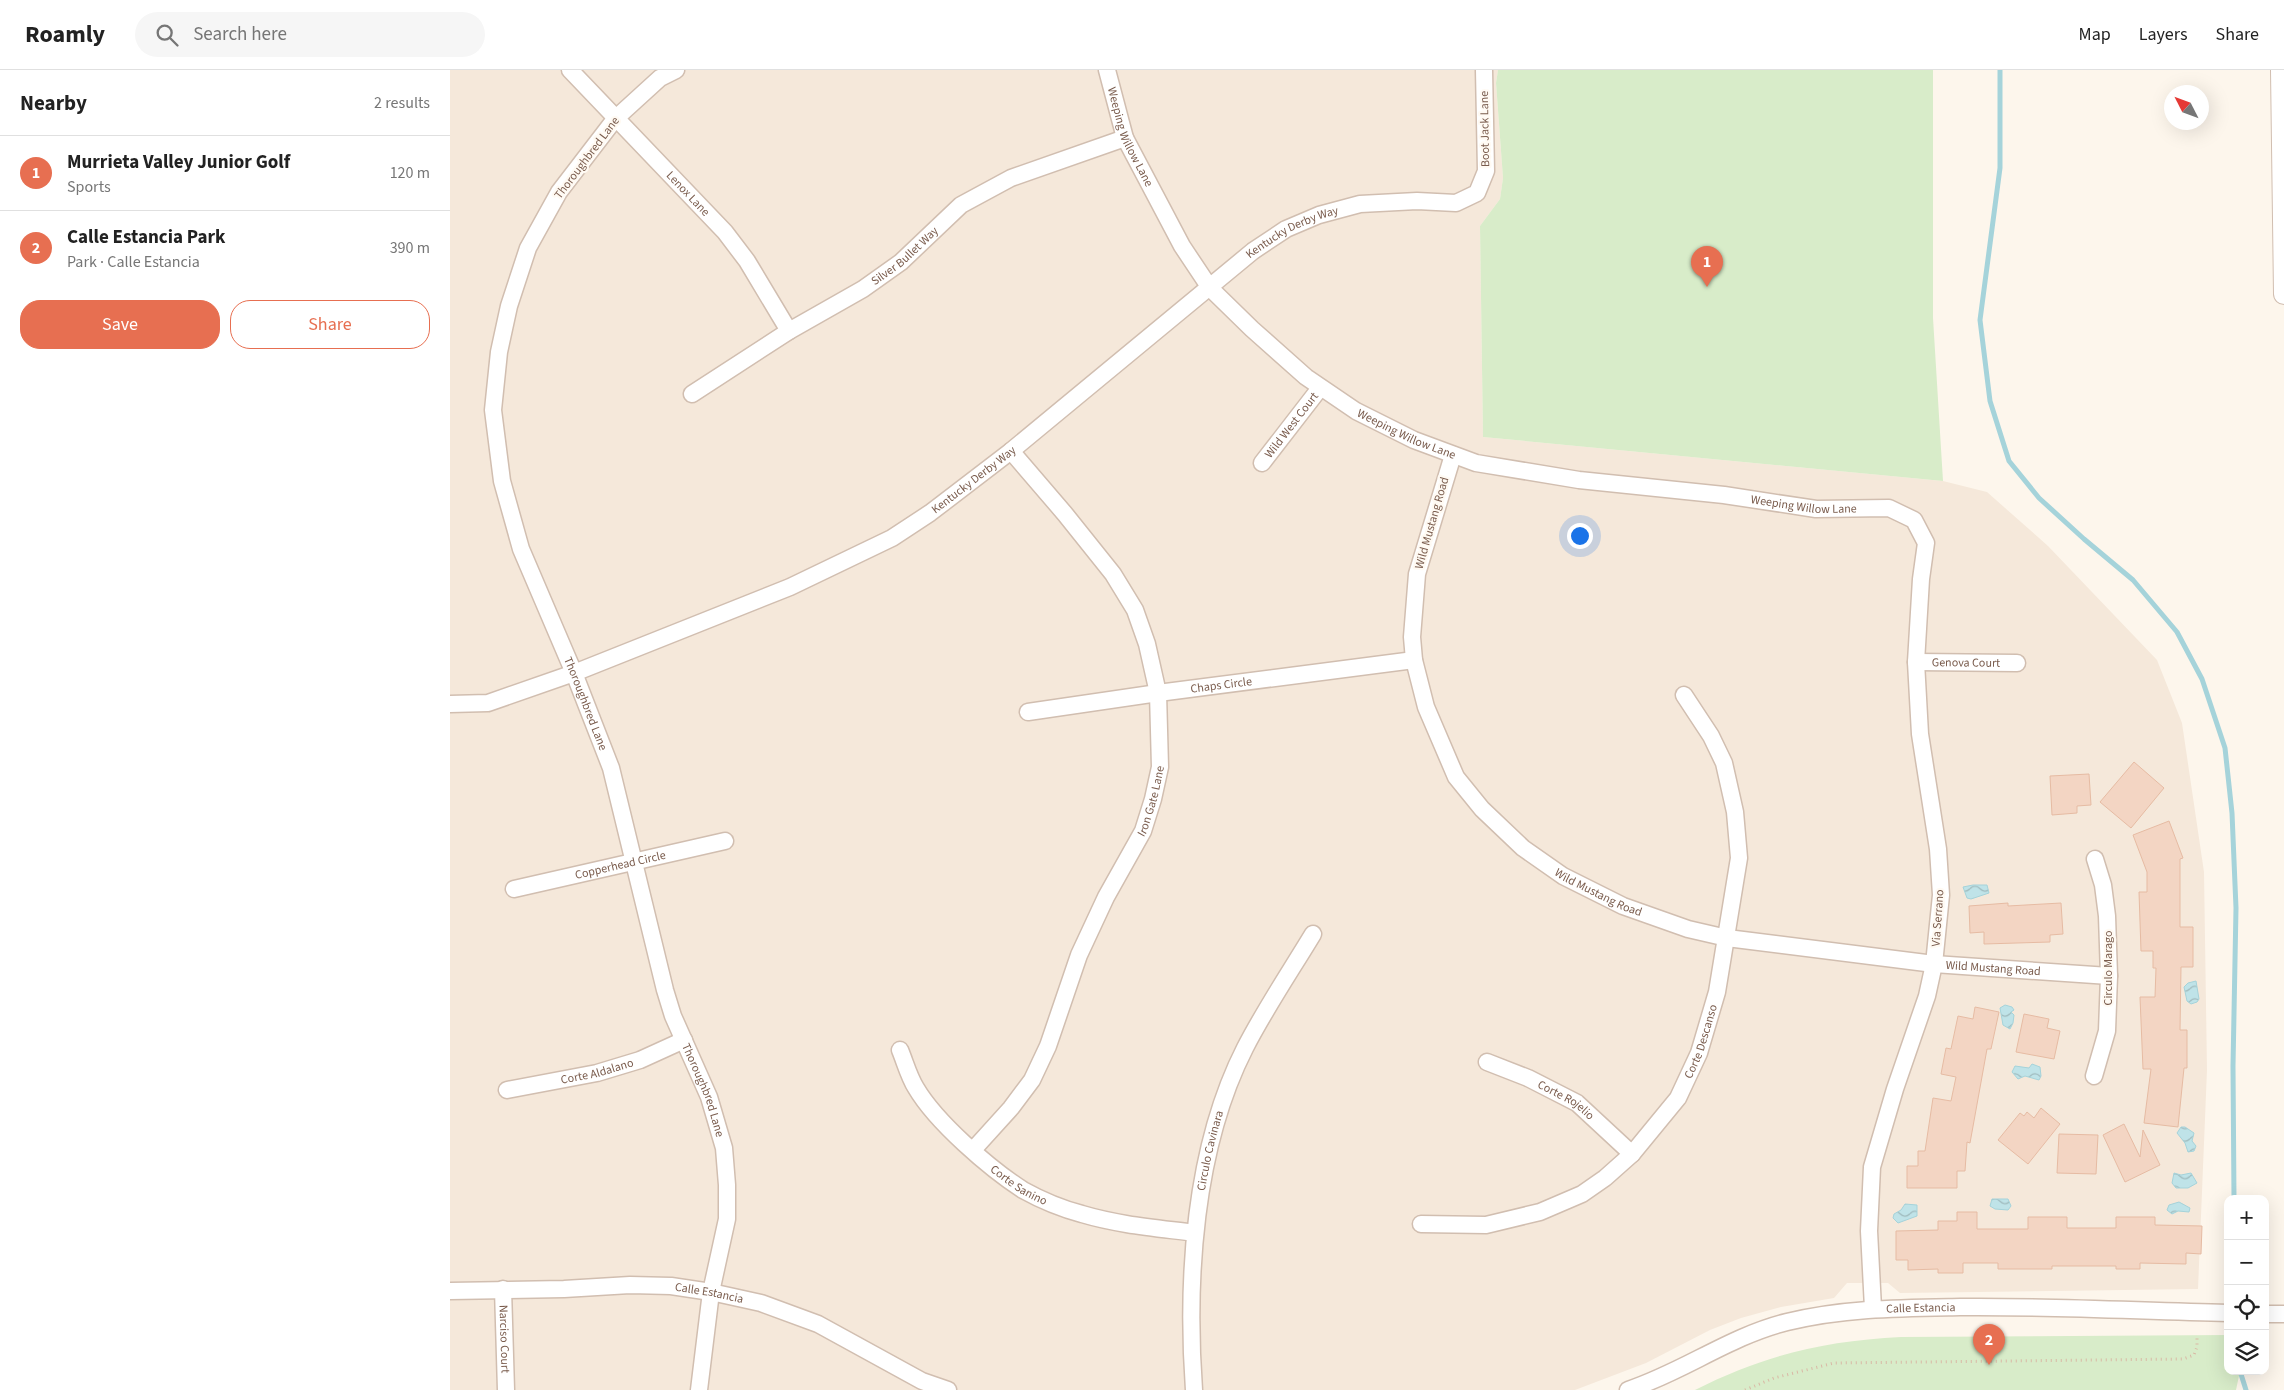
<!DOCTYPE html>
<meta charset="utf-8">
<style>
:root{--surface:#fff;--page:#f6f6f6;--text:#222;--muted:#767676;--line:#e0e0e0;--accent:#e76f51}
body{margin:0;font-family:"Source Sans 3",sans-serif;background:var(--page);color:var(--text)}
.controls{position:absolute;right:15px;bottom:15px;display:grid;overflow:hidden;border-radius:10px;box-shadow:0 5px 20px #0002}
.controls button{width:45px;height:45px;display:grid;place-items:center;padding:0;border:0;border-bottom:1px solid var(--line);background:var(--surface);color:var(--text);font:25px sans-serif}
.compass{position:absolute;left:1714px;top:15px;width:45px;height:45px;border-radius:50%;background:var(--surface);box-shadow:0 5px 20px #0002;rotate:312deg}
.you{position:absolute;left:1129px;top:465px;width:18px;height:18px;margin:-12px;border:4px solid #fff;border-radius:50%;background:#1a73e8;box-shadow:0 0 0 8px #1a73e833}
.badge{display:grid;place-items:center;width:32px;height:32px;border-radius:50%;background:var(--accent);color:#fff;font-size:16px;font-weight:700}
.pin{position:absolute;translate:-50% -41px;filter:drop-shadow(0 1px 2px #0008)}
.pin::after{content:'';position:absolute;top:26px;width:18px;height:15px;background:inherit;clip-path:polygon(0 0,100% 0,50% 100%)}
.list{margin:0;padding:0;list-style:none}
h2{display:flex;justify-content:space-between;align-items:center;height:65px;margin:0;padding:0 20px;font-size:21px}
h2 small{font-size:16px;font-weight:400;color:var(--muted)}
.list li{display:grid;grid-template-columns:32px 1fr auto;gap:15px;align-items:center;box-sizing:border-box;height:75px;padding:0 20px;border-top:1px solid var(--line)}
.list b{display:block;font-size:19px;white-space:nowrap}
.list p{margin:0;font-size:16px;white-space:nowrap;color:var(--muted)}
.list em{font-size:16px;font-style:normal;color:var(--muted)}
.actions{display:flex;gap:10px;padding:15px 20px}
.actions a{flex:1;padding:11px 0;border:1px solid var(--accent);border-radius:20px;text-align:center;font-size:18px;color:var(--accent)}
.actions .main{background:var(--accent);color:#fff}
.icon{flex:none;width:28px;height:28px;fill:none;stroke:currentColor;stroke-width:2;stroke-linecap:round;stroke-linejoin:round}
.map{position:relative;flex:none;width:1834px;height:1320px;overflow:hidden}
header{display:flex;align-items:center;gap:30px;box-sizing:border-box;height:70px;padding:0 25px;background:var(--surface);border-bottom:1px solid var(--line)}
header strong{font-size:24px}
nav{display:flex;gap:28px;margin-inline-start:auto;font-size:18px}
.search{width:350px;height:45px;background:var(--page);display:flex;align-items:center;gap:12px;box-sizing:border-box;padding:0 18px;border-radius:28px;color:var(--muted);font-size:19px}
main{display:flex}
aside{flex:1;background:var(--surface)}
.map>svg:first-child{display:block}
.residential{fill:#f5e8da}
.park{fill:#d8ecc9}
.water{fill:url(#water-waves);stroke:#a5d3da}
.lines{fill:none;stroke-linecap:round;stroke-linejoin:round}
.stream{stroke:#a5d3da;stroke-width:5}
.building{fill:#f3d5c3;stroke:#e6bba3}
.minor-casing{stroke:#d1beb0;stroke-width:19}
.tertiary-casing{stroke:#d1beb0;stroke-width:22}
.path{stroke:#d9b8a5;stroke-width:3;stroke-dasharray:1 4;stroke-linecap:butt}
.minor{stroke:#fff;stroke-width:16}
.tertiary{stroke:#fff;stroke-width:20}
.labels{text-anchor:middle;dominant-baseline:central;stroke-width:4.5;stroke-linejoin:round;paint-order:stroke}
.street-label{font-size:12px;fill:#7a5c4d;stroke:#fffaf3}
</style>
<header>
<strong>Roamly</strong>
<div class="search"><svg class="icon" aria-label="search" viewBox="0 0 24 24"><circle cx="10" cy="10" r="6"/><path d="M15 15l6 6"/></svg>Search here</div>
<nav><a>Map</a><a>Layers</a><a>Share</a></nav>
</header>
<main>
<aside>
<h2>Nearby<small>2 results</small></h2>
<ul class="list">
<li><span class="badge">1</span><div><b>Murrieta Valley Junior Golf</b><p>Sports</p></div><em>120 m</em></li>
<li><span class="badge">2</span><div><b>Calle Estancia Park</b><p>Park · Calle Estancia</p></div><em>390 m</em></li>
</ul>
<div class="actions"><a class="main">Save</a><a>Share</a></div>
</aside>
<div class="map">
<svg width="1834" height="1320" viewBox="0 0 1834 1320">
<defs>
<pattern id="water-waves" width="16" height="10" patternUnits="userSpaceOnUse" patternTransform="scale(1.25)"><rect width="16" height="10" fill="#bfe3e8"/><path d="M0 5q4-4 8 0t8 0" fill="none" stroke="#a0bbbe"/></pattern>
</defs>
<rect width="100%" height="100%" fill="#fdf6ec"/>
<path class="residential" d="M 0,0 L 1048,0 L 1046,13 L 1053,108 L 1050,129 L 1030,156 L 1033,367 L 1493,411 L 1537,422 L 1598,476 L 1707,590 L 1732,653 L 1754,802 L 1757,1000 L 1748,1219 L 1450,1223 L 1438,1213 L 1397,1213 L 1384,1228 L 1331,1237 L 1291,1248 L 1260,1260 L 1196,1293 L 1125,1320 L 0,1320 Z"/>
<g class="park">
<path d="M 1048,0 L 1483,0 L 1483,248 L 1493,411 L 1033,367 L 1030,156 L 1050,129 L 1053,108 L 1046,13 Z"/>
<path d="M 1778,1265 L 1778,1301 L 1790,1301 L 1786,1320 L 1245,1320 C 1314,1285 1374,1271 1451,1267 Z"/>
</g>
<g class="water">
<path d="M 1523,815 L 1537,815 L 1539,823 L 1521,829 L 1517,828 L 1513,817 Z"/>
<path d="M 1746,911 L 1749,929 L 1747,932 L 1741,934 L 1737,931 L 1734,917 L 1738,913 Z"/>
<path d="M 1555,935 L 1562,937 L 1564,940 L 1561,942 L 1564,945 L 1563,953 L 1560,959 L 1553,955 L 1550,938 Z"/>
<path d="M 1582,994 L 1590,997 L 1591,1006 L 1589,1010 L 1575,1006 L 1568,1009 L 1562,1002 L 1565,996 L 1579,998 Z"/>
<path d="M 1731,1057 L 1735,1057 L 1744,1063 L 1742,1071 L 1746,1076 L 1744,1081 L 1738,1082 L 1735,1073 L 1727,1063 Z"/>
<path d="M 1724,1103 L 1731,1105 L 1741,1103 L 1747,1113 L 1738,1118 L 1726,1118 L 1722,1113 Z"/>
<path d="M 1542,1129 L 1558,1129 L 1561,1136 L 1558,1140 L 1545,1139 L 1540,1136 Z"/>
<path d="M 1729,1132 L 1740,1138 L 1739,1142 L 1728,1141 L 1722,1144 L 1717,1140 L 1719,1135 Z"/>
<path d="M 1455,1134 L 1467,1135 L 1467,1146 L 1448,1153 L 1443,1148 L 1444,1144 L 1451,1140 Z"/>
</g>
<g class="lines">
<g class="stream">
<path d="M 1550,0 L 1550,98 L 1530,250 L 1540,331 L 1559,391 L 1589,428 L 1634,469 L 1683,510 L 1727,562 L 1752,609 L 1775,678 L 1782,743 L 1786,838 L 1783,996 L 1784,1129"/>
<path d="M 1790,1301 L 1796,1320"/>
</g>
</g>
<g class="building">
<path d="M 1684,692 L 1714,718 L 1681,758 L 1650,732 Z"/>
<path d="M 1639,704 L 1641,735 L 1627,736 L 1627,743 L 1602,745 L 1600,706 Z"/>
<path d="M 1719,751 L 1733,788 L 1730,789 L 1730,857 L 1743,857 L 1743,897 L 1731,897 L 1730,960 L 1737,960 L 1737,998 L 1734,998 L 1728,1057 L 1694,1053 L 1701,999 L 1693,999 L 1690,927 L 1705,927 L 1706,898 L 1703,898 L 1703,881 L 1691,881 L 1689,822 L 1697,822 L 1697,802 L 1683,765 Z"/>
<path d="M 1558,833 L 1558,836 L 1611,833 L 1613,864 L 1600,865 L 1600,872 L 1534,874 L 1534,862 L 1520,863 L 1519,836 Z"/>
<path d="M 1525,937 L 1549,942 L 1541,979 L 1537,979 L 1520,1073 L 1517,1072 L 1515,1101 L 1507,1101 L 1507,1118 L 1457,1118 L 1457,1096 L 1468,1096 L 1468,1081 L 1475,1081 L 1483,1028 L 1501,1031 L 1506,1007 L 1491,1004 L 1496,978 L 1501,979 L 1508,946 L 1523,949 Z"/>
<path d="M 1574,944 L 1599,949 L 1597,958 L 1610,961 L 1604,989 L 1566,982 Z"/>
<path d="M 1591,1038 L 1610,1054 L 1578,1094 L 1548,1070 L 1570,1043 L 1574,1046 L 1577,1042 L 1584,1048 Z"/>
<path d="M 1674,1054 L 1690,1087 L 1693,1060 L 1710,1095 L 1675,1112 L 1653,1065 Z"/>
<path d="M 1609,1064 L 1648,1065 L 1646,1104 L 1607,1103 Z"/>
<path d="M 1507,1142 L 1527,1142 L 1527,1159 L 1578,1159 L 1578,1147 L 1617,1147 L 1617,1158 L 1666,1158 L 1666,1147 L 1705,1147 L 1705,1155 L 1752,1156 L 1751,1184 L 1736,1183 L 1736,1194 L 1690,1193 L 1690,1199 L 1666,1199 L 1666,1196 L 1602,1196 L 1602,1199 L 1548,1199 L 1548,1193 L 1513,1193 L 1513,1203 L 1488,1203 L 1488,1199 L 1458,1200 L 1458,1190 L 1446,1190 L 1446,1161 L 1488,1160 L 1488,1151 L 1507,1151 Z"/>
</g>
<g class="lines">
<g class="minor-casing">
<g id="minor">
<path id="s1" d="M 120,0 L 275,162 L 297,191 L 339,261"/>
<path id="s2" d="M 226,0 L 210,8 L 165,49 L 109,122 L 78,178 L 59,236 L 49,282 L 43,340 L 52,411 L 71,479 L 124,603 L 161,698 L 215,920 L 223,946 L 259,1027 L 274,1078 L 277,1115 L 277,1149 L 261,1222 L 249,1320"/>
<path id="s3" d="M 657,0 L 675,68 L 732,176 L 760,218 L 802,259 L 856,307 L 906,341 L 964,370 L 1026,393 L 1129,410 L 1274,425 L 1366,439 L 1439,438 L 1464,450 L 1476,473 L 1471,509 L 1466,592 L 1470,664 L 1488,779 L 1491,825 L 1484,894 L 1477,926 L 1445,1019 L 1422,1097 L 1419,1161 L 1423,1238"/>
<path id="s4" d="M 242,324 L 339,261 L 413,219 L 451,192 L 511,135 L 561,108 L 675,68"/>
<path id="s5" d="M 1003,385 L 967,504 L 962,567 L 964,590 L 976,637 L 1006,707 L 1032,739 L 1073,778 L 1113,806 L 1173,836 L 1238,859 L 1277,868 L 1484,894 L 1659,906"/>
<path id="s6" d="M 812,393 L 870,318"/>
<path id="s7" d="M 1466,592 L 1567,593"/>
<path id="s8" d="M 0,634 L 38,633 L 124,603 L 340,517 L 442,468 L 480,443 L 561,381 L 803,181 L 836,159 L 869,145 L 910,134 L 967,131 L 1006,133 L 1027,123 L 1036,101 L 1034,0"/>
<path id="s9" d="M 578,642 L 708,623 L 964,590"/>
<path id="s10" d="M 64,819 L 275,771"/>
<path id="s11" d="M 450,980 C 455,992 459,1007 466,1018 C 486,1052 539,1098 573,1120 C 591,1130 613,1139 632,1144 C 669,1155 707,1158 745,1163"/>
<path id="s12" d="M 1037,992 L 1078,1008 L 1127,1033 L 1182,1084"/>
<path d="M 1644,1006 L 1657,961 L 1659,906 L 1657,846 L 1653,815 L 1645,789"/>
<path id="s13" d="M 57,1020 L 147,1003 L 190,990 L 234,970"/>
<path id="s14" d="M 523,1080 L 561,1038 L 582,1010 L 598,976 L 629,885 L 656,827 L 693,761 L 703,729 L 710,697 L 708,623 L 697,574 L 685,540 L 663,504 L 615,444 L 561,381"/>
<path id="s15" d="M 971,1154 L 1036,1155 L 1090,1142 L 1132,1124 L 1155,1108 L 1182,1084 L 1228,1028 L 1249,983 L 1267,922 L 1289,788 L 1285,742 L 1274,693 L 1261,666 L 1234,625"/>
<path id="s16" d="M 53,1219 L 56,1320"/>
<path id="s17" d="M 0,1221 L 114,1219 L 180,1215 L 221,1216 L 261,1222 L 311,1233 L 368,1254 L 472,1311 L 498,1320"/>
<path d="M 1815,1244 L 1834,1244"/>
<path id="s18" d="M 744,1320 C 736,1210 744,1078 795,978 C 815,939 840,902 863,864"/>
<path id="s19" d="M 1178,1320 C 1233,1302 1280,1266 1337,1252 C 1395,1238 1451,1238 1510,1237 C 1599,1236 1688,1241 1778,1243"/>
</g>
</g>
<g class="tertiary-casing">
<path id="tertiary" d="M 1831,0 L 1834,224"/>
</g>
<path class="path" d="M 1295,1320 L 1324,1308 L 1384,1293 L 1733,1289 L 1744,1285 L 1747,1277 L 1747,1265"/>
<use href="#minor" class="minor"/>
<use href="#tertiary" class="tertiary"/>
</g>
<g class="labels">
<g class="street-label">
<text transform="translate(1035 59) rotate(-91)">Boot Jack Lane</text>
<text stroke="none"><textPath href="#s3" startOffset="71">Weeping Willow Lane</textPath></text>
<text transform="translate(137 88) rotate(-53)">Thoroughbred Lane</text>
<text stroke="none"><textPath href="#s1" startOffset="171">Lenox Lane</textPath></text>
<text stroke="none"><textPath href="#s8" startOffset="980">Kentucky Derby Way</textPath></text>
<text stroke="none"><textPath href="#s4" startOffset="254">Silver Bullet Way</textPath></text>
<text stroke="none"><textPath href="#s6" startOffset="48">Wild West Court</textPath></text>
<text stroke="none"><textPath href="#s3" startOffset="490">Weeping Willow Lane</textPath></text>
<text stroke="none"><textPath href="#s8" startOffset="575">Kentucky Derby Way</textPath></text>
<text stroke="none"><textPath href="#s3" startOffset="896">Weeping Willow Lane</textPath></text>
<text transform="translate(982 453) rotate(-74)">Wild Mustang Road</text>
<text stroke="none"><textPath href="#s7" startOffset="50">Genova Court</textPath></text>
<text stroke="none"><textPath href="#s9" startOffset="195">Chaps Circle</textPath></text>
<text stroke="none"><textPath href="#s2" startOffset="711">Thoroughbred Lane</textPath></text>
<text stroke="none"><textPath href="#s14" startOffset="396">Iron Gate Lane</textPath></text>
<text stroke="none"><textPath href="#s10" startOffset="109">Copperhead Circle</textPath></text>
<text stroke="none"><textPath href="#s5" startOffset="521">Wild Mustang Road</textPath></text>
<text transform="translate(1488 848) rotate(-86)">Via Serrano</text>
<text stroke="none"><textPath href="#s5" startOffset="926">Wild Mustang Road</textPath></text>
<text transform="translate(1658 898) rotate(-90)">Circulo Marago</text>
<text stroke="none"><textPath href="#s15" startOffset="364">Corte Descanso</textPath></text>
<text stroke="none"><textPath href="#s13" startOffset="92">Corte Aldalano</textPath></text>
<text stroke="none"><textPath href="#s2" startOffset="1116">Thoroughbred Lane</textPath></text>
<text stroke="none"><textPath href="#s12" startOffset="88">Corte Rojelio</textPath></text>
<text stroke="none"><textPath href="#s18" startOffset="241">Circulo Cavinara</textPath></text>
<text stroke="none"><textPath href="#s11" startOffset="184">Corte Sanino</textPath></text>
<text stroke="none"><textPath href="#s17" startOffset="260">Calle Estancia</textPath></text>
<text stroke="none"><textPath href="#s19" startOffset="308">Calle Estancia</textPath></text>
<text stroke="none"><textPath href="#s16" startOffset="50">Narciso Court</textPath></text>
</g>
</g>
</svg>
<div class="controls">
<button>+</button>
<button>−</button>
<button><svg class="icon" aria-label="locate" viewBox="0 0 24 24"><circle cx="12" cy="12" r="6"/><path d="M12 2v4M12 18v4M2 12h4M18 12h4"/></svg></button>
<button><svg class="icon" aria-label="layers" viewBox="0 0 24 24"><path d="M12 4l9 5-9 5-9-5zM3 14l9 5 9-5"/></svg></button>
</div>
<svg class="compass" viewBox="-18 -18 36 36"><path d="M0-13l5 13h-10z" fill="#e53935"/><path d="M0 13l5-13h-10z" fill="#767676"/></svg>
<div class="you"></div>
<div class="pin badge" style="left:1257px;top:217px">1</div>
<div class="pin badge" style="left:1539px;top:1295px">2</div>
</div>
</main>
